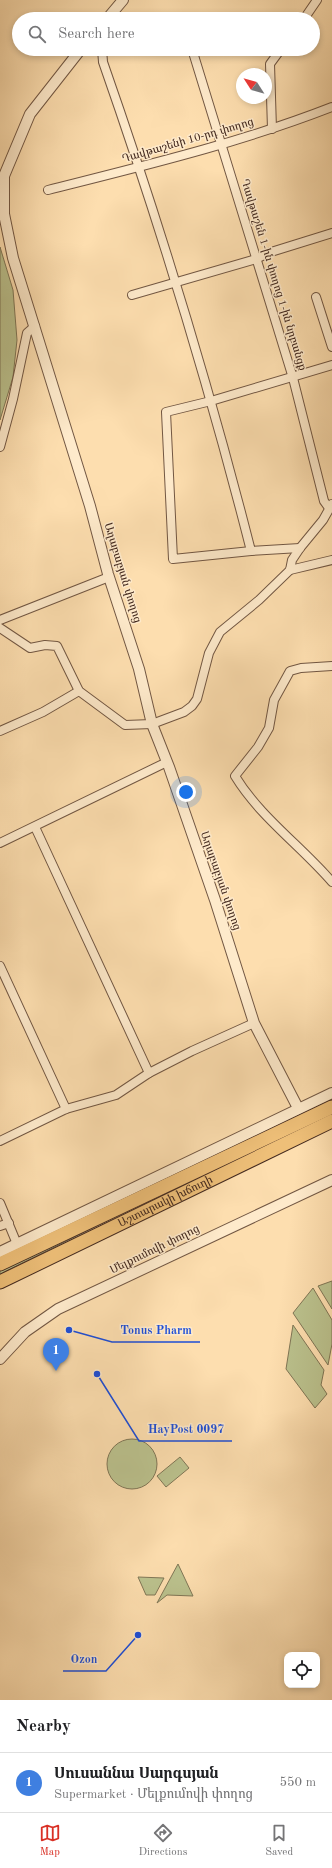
<!DOCTYPE html>
<meta charset="utf-8">
<style>
:root{--surface:#fff;--page:#f2f2f2;--text:#202124;--muted:#757577;--line:#e0e0e0;--accent:#d93025}
body{margin:0;font-family:"Old Standard TT","Noto Serif Armenian",serif;background:var(--page);color:var(--text)}
.controls{position:absolute;right:12px;bottom:12px;display:grid;overflow:hidden;border-radius:8px;box-shadow:0 2px 6px #0003}
.controls button{width:36px;height:36px;display:grid;place-items:center;padding:0;border:0;border-bottom:1px solid var(--line);background:var(--surface);color:var(--text);font:20px sans-serif}
.compass{position:absolute;left:236px;top:68px;width:36px;height:36px;border-radius:50%;background:var(--surface);box-shadow:0 2px 6px #0003;rotate:306deg}
.you{position:absolute;left:186px;top:792px;width:14px;height:14px;margin:-10px;border:3px solid #fff;border-radius:50%;background:#1a73e8;box-shadow:0 0 0 6px #1a73e833}
.badge{display:grid;place-items:center;width:26px;height:26px;border-radius:50%;background:var(--accent);color:#fff;font-size:13px;font-weight:700}
.pin{position:absolute;translate:-50% -33px;filter:drop-shadow(0 1px 2px #0008)}
.pin::after{content:'';position:absolute;top:21px;width:14px;height:12px;background:inherit;clip-path:polygon(0 0,100% 0,50% 100%)}
.list{margin:0;padding:0;list-style:none}
h2{display:flex;justify-content:space-between;align-items:center;height:52px;margin:0;padding:0 16px;font-size:17px}
h2 small{font-size:13px;font-weight:400;color:var(--muted)}
.list li{display:grid;grid-template-columns:26px 1fr auto;gap:12px;align-items:center;box-sizing:border-box;height:60px;padding:0 16px;border-top:1px solid var(--line)}
.list b{display:block;font-size:15px;white-space:nowrap}
.list p{margin:0;font-size:13px;white-space:nowrap;color:var(--muted)}
.list em{font-size:13px;font-style:normal;color:var(--muted)}
.icon{flex:none;width:22px;height:22px;fill:none;stroke:currentColor;stroke-width:2;stroke-linecap:round;stroke-linejoin:round}
.map{position:relative;flex:none;width:332px;height:1700px;overflow:hidden}
.search{position:absolute;background:var(--surface);box-shadow:0 2px 6px #0003;left:12px;right:12px;top:12px;height:44px;display:flex;align-items:center;gap:10px;box-sizing:border-box;padding:0 14px;border-radius:22px;color:var(--muted);font-size:15px}
.sheet{height:112px;background:var(--surface)}
nav{display:flex;justify-content:space-around;align-items:center;box-sizing:border-box;height:56px;border-top:1px solid var(--line);background:var(--surface);font-size:11px;color:var(--muted)}
nav a{display:grid;justify-items:center;gap:2px}
nav .on{color:var(--accent)}
.map>svg:first-child{display:block}
.green{fill:#bbc28e;stroke:#807656}
.lines{fill:none;stroke-linecap:round;stroke-linejoin:round}
.minor-casing{stroke:#725743;stroke-width:10}
.tertiary-casing{stroke:#725743;stroke-width:12}
.primary-casing{stroke:#442a1f;stroke-width:15}
.minor{stroke:#feeacb;stroke-width:8}
.tertiary{stroke:#feeacb;stroke-width:10}
.primary{stroke:#eebf78;stroke-width:13}
.labels{text-anchor:middle;dominant-baseline:central;stroke-width:3;stroke-linejoin:round;paint-order:stroke}
.street-label{font-size:11px;fill:#442a1f;stroke:#feeacb}
.leader{fill:none;stroke:#1d4ed8;stroke-width:1.5}
.callout-dot{fill:#1d4ed8;stroke:#feeacb;stroke-width:1.5}
.callout-label{font-size:12px;text-anchor:middle;font-weight:bold;fill:#1d4ed8;stroke:#feeacb;stroke-width:3;stroke-linejoin:round;paint-order:stroke}
</style>
<div class="map">
<svg width="332" height="1700" viewBox="0 0 332 1700">
<rect width="100%" height="100%" fill="#fddeaf"/>
<filter id="stains"><feTurbulence type="fractalNoise" baseFrequency=".005" numOctaves="4"/><feColorMatrix values="0 0 0 0 .2 0 0 0 0 .09 0 0 0 0 .02 0 0 0 .5 -.17"/></filter>
<radialGradient id="worn" r=".72"><stop offset=".6" stop-color="#630" stop-opacity="0"/><stop offset="1" stop-color="#630" stop-opacity=".3"/></radialGradient>
<g class="green">
<path d="M 0,247 L 13,290 L 17,340 L 13,377 L 0,420 Z"/>
<path d="M 127,1211 L 0,1274 L 0,1268 Z"/>
<path d="M 332,1281 L 332,1309 L 318,1286 Z"/>
<path d="M 313,1288 L 332,1320 L 332,1344 L 328,1365 L 293,1313 Z"/>
<path d="M 293,1325 L 324,1370 L 321,1385 L 327,1394 L 315,1408 L 286,1369 Z"/>
<circle cx="132" cy="1464" r="25"/>
<path d="M 180,1457 L 189,1468 L 166,1487 L 157,1476 Z"/>
<path d="M 178,1564 L 193,1596 L 167,1595 L 157,1603 Z"/>
<path d="M 138,1577 L 164,1578 L 155,1595 L 146,1595 Z"/>
</g>
<g class="lines">
<g class="minor-casing">
<g id="minor">
<path d="M 304,19 L 317,0"/>
<path d="M 102,49 L 103,62 C 159,222 209,386 251,551 L 300,548"/>
<path d="M 192,49 L 293,378 L 324,501 L 329,508"/>
<path d="M 272,129 L 270,64 L 281,49"/>
<path d="M 48,190 C 143,166 240,143 332,107"/>
<path d="M 132,295 L 256,259 L 271,252 L 332,233"/>
<path d="M 316,297 L 332,347"/>
<path d="M 0,447 L 13,399 L 27,333 L 35,326"/>
<path d="M 251,551 L 173,559 L 166,412 L 211,401 L 332,365"/>
<path d="M 290,570 L 332,560"/>
<path d="M 0,620 L 109,577"/>
<path d="M 0,628 L 30,648 L 45,645 L 57,646 L 79,691 L 125,725 L 152,724 L 184,712 L 192,706 L 197,699 L 209,653 L 220,632 L 259,600 L 290,570 L 292,560 L 300,548 L 323,520 L 332,504"/>
<path d="M 332,666 L 301,668 L 290,671 L 274,700 L 269,728 L 258,747 L 235,776 C 260,817 301,846 332,882"/>
<path d="M 0,731 L 43,712 L 79,691"/>
<path d="M 35,827 L 149,1073"/>
<path d="M 0,843 L 167,762"/>
<path d="M 0,966 L 66,1109"/>
<path d="M 0,1141 L 66,1109 L 116,1095 L 149,1073 L 192,1051 L 254,1023"/>
<path d="M 0,1203 L 17,1244"/>
<path d="M 0,1226 L 9,1223"/>
</g>
</g>
<g class="tertiary-casing">
<g id="tertiary">
<path d="M 107,19 L 123,0"/>
<path d="M 81,49 L 30,114 L 4,176 L 4,214 L 13,258 L 90,506 L 108,574 L 139,669 L 152,724 L 169,767 L 215,900 L 254,1023 L 298,1108"/>
<path d="M 0,1252 L 332,1093"/>
<path d="M 0,1359 L 25,1332 L 58,1309 L 332,1180"/>
</g>
</g>
<g class="primary-casing">
<g id="primary">
<path d="M 0,1264 L 332,1107"/>
<path id="s1" d="M 0,1282 L 332,1121"/>
</g>
</g>
<use href="#minor" class="minor"/>
<use href="#tertiary" class="tertiary"/>
<use href="#primary" class="primary"/>
</g>
<g class="labels">
<g class="street-label">
<text transform="translate(188 141) rotate(-16)">Դավթաշենի 10-րդ փողոց</text>
<text transform="translate(273 275) rotate(73)">Դավթաշեն 1-ին փողոց 1-ին նրբանցք</text>
<text transform="translate(122 573) rotate(73)">Աղաբաբյան փողոց</text>
<text transform="translate(220 881) rotate(71)">Աղաբաբյան փողոց</text>
<text stroke="none"><textPath href="#s1" startOffset="184">Աշտարակի խճուղի</textPath></text>
<text transform="translate(155 1250) rotate(-26)">Մելքումովի փողոց</text>
</g>
</g>
<path class="leader" d="M69 1330L112 1342H200M97 1374L139 1441H232M138 1635L106 1671H63"/>
<g class="callout-dot">
<circle cx="69" cy="1330" r="4"/>
<circle cx="97" cy="1374" r="4"/>
<circle cx="138" cy="1635" r="4"/>
</g>
<g class="callout-label">
<text x="156" y="1334">Tonus Pharm</text>
<text x="186" y="1433">HayPost 0097</text>
<text x="84" y="1663">Ozon</text>
</g>
<rect width="100%" height="100%" filter="url(#stains)"/>
<rect width="100%" height="100%" fill="url(#worn)"/>
</svg>
<div class="controls">
<button><svg class="icon" aria-label="locate" viewBox="0 0 24 24"><circle cx="12" cy="12" r="6"/><path d="M12 2v4M12 18v4M2 12h4M18 12h4"/></svg></button>
</div>
<svg class="compass" viewBox="-18 -18 36 36"><path d="M0-13l5 13h-10z" fill="#e53935"/><path d="M0 13l5-13h-10z" fill="#757577"/></svg>
<div class="you"></div>
<div class="pin badge" style="left:56px;top:1371px;background:#3f7fe0">1</div>
<div class="search"><svg class="icon" aria-label="search" viewBox="0 0 24 24"><circle cx="10" cy="10" r="6"/><path d="M15 15l6 6"/></svg>Search here</div>
</div>
<section class="sheet">
<h2>Nearby<small></small></h2>
<ul class="list">
<li><span class="badge" style="background:#3f7fe0">1</span><div><b>Սուսաննա Սարգսյան</b><p>Supermarket · Մելքումովի փողոց</p></div><em>550 m</em></li>
</ul>
</section>
<nav>
<a class="on"><svg class="icon" aria-label="map" viewBox="0 0 24 24"><path d="M3 6l6-2 6 2 6-2v14l-6 2-6-2-6 2zM9 4v14M15 6v14"/></svg>Map</a>
<a><svg class="icon" aria-label="directions" viewBox="0 0 24 24"><path d="M12 3l9 9-9 9-9-9zM9 14v-3h6M13 9l2 2-2 2"/></svg>Directions</a>
<a><svg class="icon" aria-label="saved" viewBox="0 0 24 24"><path d="M7 4h10v16l-5-4-5 4z"/></svg>Saved</a>
</nav>
